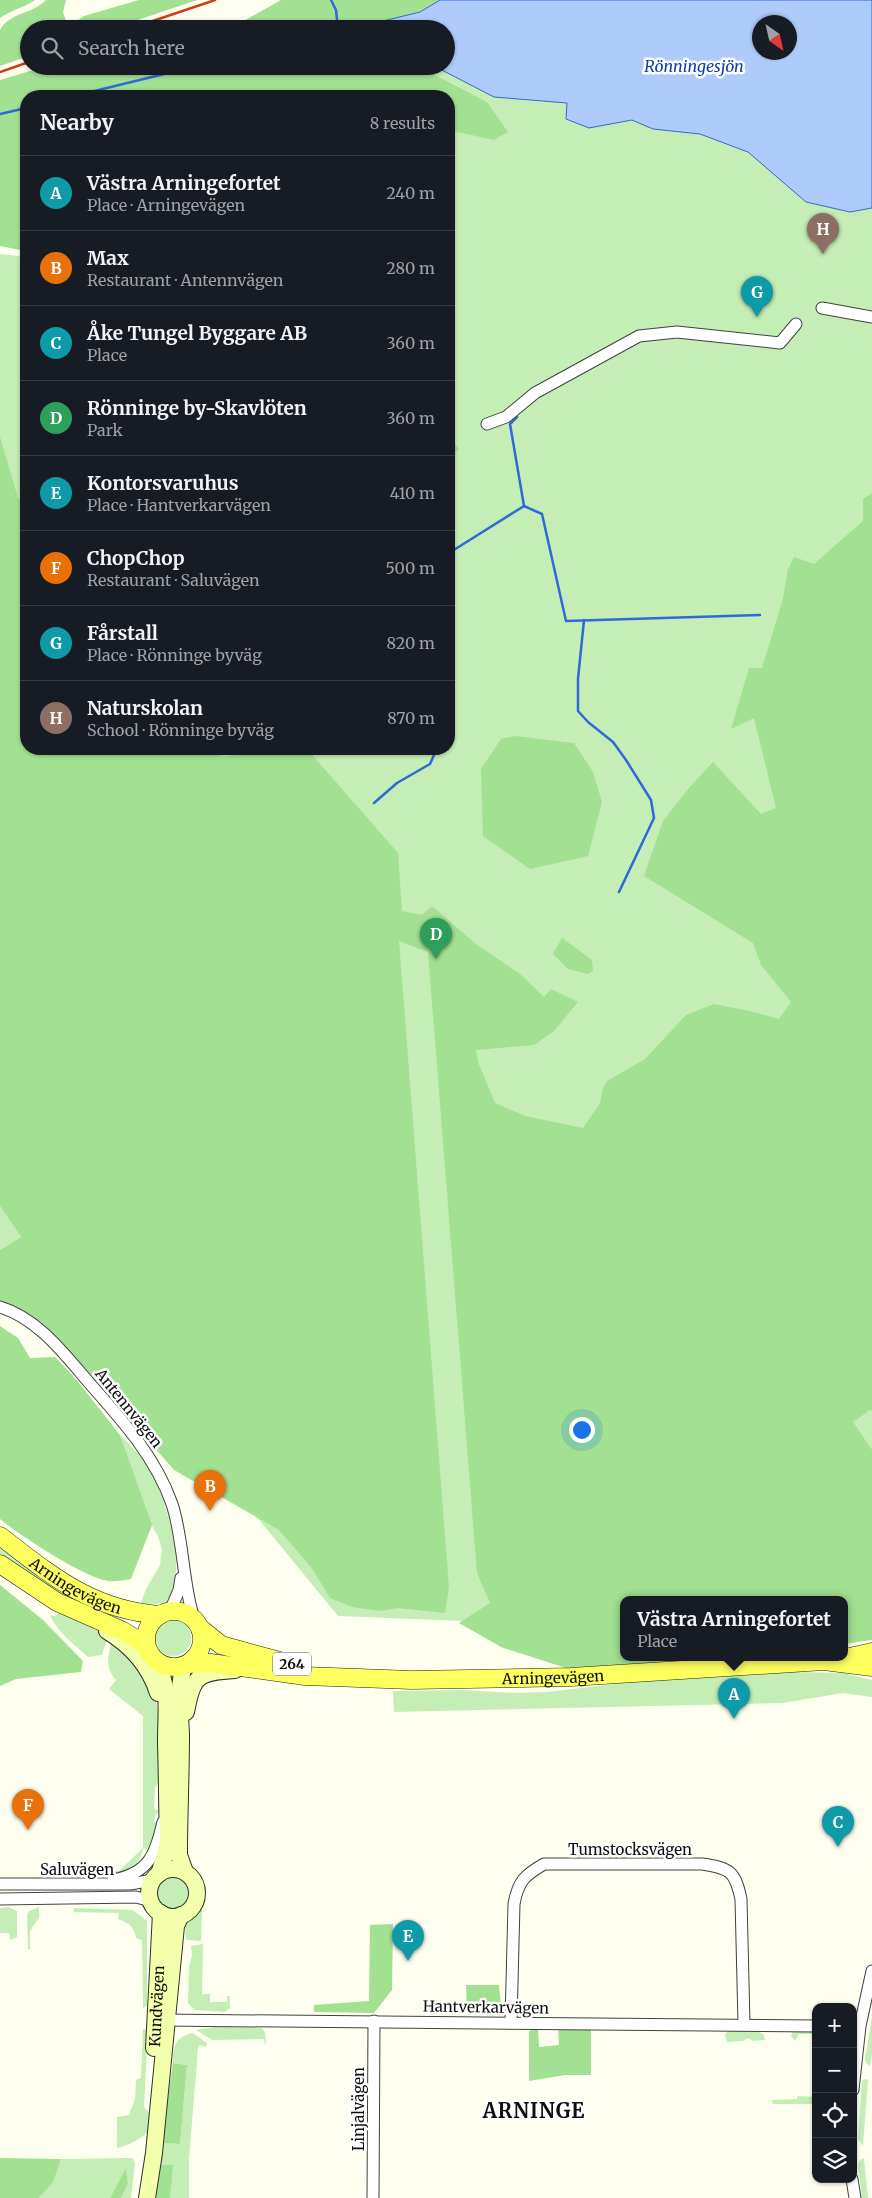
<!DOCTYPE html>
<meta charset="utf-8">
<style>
:root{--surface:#171b24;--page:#20242c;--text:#f1f3f6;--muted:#9ea1a6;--line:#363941;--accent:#0f766e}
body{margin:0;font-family:Merriweather,serif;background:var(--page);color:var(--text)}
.controls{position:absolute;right:15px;bottom:15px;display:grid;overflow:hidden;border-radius:10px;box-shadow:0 1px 4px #0004}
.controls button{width:45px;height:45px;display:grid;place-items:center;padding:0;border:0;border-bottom:1px solid var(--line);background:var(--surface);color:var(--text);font:25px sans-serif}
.compass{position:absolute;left:752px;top:15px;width:45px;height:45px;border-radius:50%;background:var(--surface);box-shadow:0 1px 4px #0004;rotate:146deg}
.you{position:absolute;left:581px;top:1429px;width:18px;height:18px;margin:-12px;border:4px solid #fff;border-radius:50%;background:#1a73e8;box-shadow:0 0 0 8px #1a73e833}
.badge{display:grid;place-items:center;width:32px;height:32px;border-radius:50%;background:var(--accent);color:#fff;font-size:16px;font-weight:700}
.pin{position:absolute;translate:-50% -41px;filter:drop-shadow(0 1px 2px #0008)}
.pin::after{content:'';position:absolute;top:26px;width:18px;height:15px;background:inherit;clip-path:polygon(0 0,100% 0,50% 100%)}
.popup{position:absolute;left:620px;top:1596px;width:228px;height:65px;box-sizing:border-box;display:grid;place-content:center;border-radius:10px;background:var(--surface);filter:drop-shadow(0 1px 4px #0005);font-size:16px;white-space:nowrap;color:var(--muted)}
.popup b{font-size:19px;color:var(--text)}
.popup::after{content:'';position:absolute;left:50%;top:100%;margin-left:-10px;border:10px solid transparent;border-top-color:var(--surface)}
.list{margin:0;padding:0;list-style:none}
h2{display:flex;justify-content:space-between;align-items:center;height:65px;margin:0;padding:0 20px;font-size:21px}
h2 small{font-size:16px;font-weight:400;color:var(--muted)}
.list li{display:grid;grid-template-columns:32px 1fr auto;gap:15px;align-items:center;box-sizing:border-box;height:75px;padding:0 20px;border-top:1px solid var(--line)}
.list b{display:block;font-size:19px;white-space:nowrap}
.list p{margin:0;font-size:16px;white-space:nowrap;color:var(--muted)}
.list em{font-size:16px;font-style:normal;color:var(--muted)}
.icon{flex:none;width:28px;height:28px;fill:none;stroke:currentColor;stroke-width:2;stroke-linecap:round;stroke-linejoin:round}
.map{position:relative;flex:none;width:872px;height:2198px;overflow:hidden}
.search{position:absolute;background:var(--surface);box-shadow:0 1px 4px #0004;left:20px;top:20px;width:435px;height:55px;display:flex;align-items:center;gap:12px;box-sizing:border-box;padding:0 18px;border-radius:28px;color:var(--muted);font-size:19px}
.panel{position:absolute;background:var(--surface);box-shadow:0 1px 4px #0004;left:20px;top:90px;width:435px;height:665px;border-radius:20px}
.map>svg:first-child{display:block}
.green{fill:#c4eeb5}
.forest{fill:#a2e092}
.water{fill:#aecbfc;stroke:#2e6ada;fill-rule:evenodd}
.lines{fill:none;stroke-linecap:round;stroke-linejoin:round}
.stream{stroke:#2e6ada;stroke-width:2.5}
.street-casing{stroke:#414141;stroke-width:13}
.secondary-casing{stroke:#303030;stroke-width:18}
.primary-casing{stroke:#1f1f1f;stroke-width:19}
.street{stroke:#fff;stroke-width:11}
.secondary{stroke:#f3ffaa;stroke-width:16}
.primary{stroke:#fdff5f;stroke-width:18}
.rail{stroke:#cc3d18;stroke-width:2.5}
.labels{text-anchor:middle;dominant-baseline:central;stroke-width:5;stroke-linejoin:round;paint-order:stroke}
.shield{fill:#fff;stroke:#565656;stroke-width:1}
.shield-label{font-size:14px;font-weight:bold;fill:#0e0e0e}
.street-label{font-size:15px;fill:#0e0e0e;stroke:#fff}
.water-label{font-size:16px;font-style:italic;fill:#0b3dac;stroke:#fff}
.district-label{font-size:20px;font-weight:bold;letter-spacing:1px;fill:#0e0e0e;stroke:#fff}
</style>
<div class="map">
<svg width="872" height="2198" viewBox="0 0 872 2198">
<rect width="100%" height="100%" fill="#feffef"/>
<g class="green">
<path d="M 306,66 L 446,66 L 628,119 L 735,141 L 825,206 L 847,205 L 872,208 L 872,1611 L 844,1600 L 624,1600 L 614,1627 L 338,1616 L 210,1460 L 0,1169 L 0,254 L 26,257 L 26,749 L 449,749 L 449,96 Z"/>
<path d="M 0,1206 L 21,1237 L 0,1250 Z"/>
<path d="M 120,1435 C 134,1448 145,1460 154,1477 C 167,1506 190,1578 165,1603 L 140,1605 L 146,1589 L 160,1565 L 162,1550 L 158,1536 L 142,1509 L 133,1473 Z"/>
<path d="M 0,1549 C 33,1573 69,1602 110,1613 L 107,1619 C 69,1600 34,1580 0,1554 Z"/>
<path d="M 59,1613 L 82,1621 L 108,1636 L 102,1655 L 88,1657 C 75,1645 57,1632 50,1615 L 55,1616 Z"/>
<circle cx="173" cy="1638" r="18"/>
<path d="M 113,1638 L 129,1650 L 155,1696 L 159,1719 L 159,1780 L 155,1789 L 154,1809 L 160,1811 L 155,1815 L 154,1822 L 157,1822 L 152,1848 L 143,1849 C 139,1877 97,1876 76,1874 L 74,1870 L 119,1871 L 143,1848 L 143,1716 L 109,1689 L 116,1680 C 104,1666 108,1655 113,1638 Z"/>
<path d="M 793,1672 L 843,1673 L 872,1680 L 872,1697 L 843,1693 L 783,1703 L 394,1712 L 393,1691 L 462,1690 L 515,1693 L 547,1692 L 623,1683 Z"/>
<circle cx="172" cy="1893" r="16"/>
<path d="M 8,1907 L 17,1911 L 17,1937 L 10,1940 L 9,1933 L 0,1933 L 0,1908 Z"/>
<path d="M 39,1907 L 39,1918 L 30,1931 L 30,1949 L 28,1949 L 27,1915 L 29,1911 Z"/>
<path d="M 74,1908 L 133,1910 L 147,1921 L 147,2005 L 143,2009 L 142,1940 L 136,1938 C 134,1926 129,1923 118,1919 L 119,1913 L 73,1912 Z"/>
<path d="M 202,1909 L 201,1941 L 187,1940 C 181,1927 191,1916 202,1909 Z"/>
<path d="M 203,1944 L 202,1994 L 210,1994 L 210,2002 L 227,2002 L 227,1996 L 230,1996 L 230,2008 L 225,2012 L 195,2010 L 188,2003 L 189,1968 L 192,1955 L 191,1946 Z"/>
<path d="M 872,2016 L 872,2054 L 870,2066 L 866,2063 L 865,2059 Z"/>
<path d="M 215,2027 L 262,2028 L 265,2032 L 266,2043 L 265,2045 L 264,2039 L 212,2040 L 196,2030 Z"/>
<path d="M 143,2029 L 148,2030 L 144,2107 L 151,2114 L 150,2130 C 140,2139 131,2145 117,2148 L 117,2117 L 129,2115 L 135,2099 L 136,2080 L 141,2078 Z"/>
<path d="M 729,2030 L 759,2032 L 764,2035 L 765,2040 L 753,2041 L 748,2038 L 743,2041 L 727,2042 L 725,2034 Z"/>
<path d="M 793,2031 L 816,2031 L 816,2034 L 799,2034 L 795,2041 L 791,2036 Z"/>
<path d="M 193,2033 L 207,2043 L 206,2047 L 200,2045 L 198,2048 L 189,2159 L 189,2198 L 170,2198 L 172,2165 L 161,2165 L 161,2143 L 180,2144 L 187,2065 L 173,2063 C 173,2046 175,2037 193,2033 Z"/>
<path d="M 865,2079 L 868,2080 L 863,2146 L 858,2139 L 862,2081 Z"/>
<path d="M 797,2096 L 816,2097 L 816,2104 L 773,2104 L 772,2100 L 797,2099 Z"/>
<path d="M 132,2158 L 135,2163 L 131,2198 L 121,2198 L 128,2184 L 126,2169 L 110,2198 L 39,2198 L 52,2182 L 61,2159 Z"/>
<path d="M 864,2158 L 868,2198 L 862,2198 L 858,2165 L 860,2160 Z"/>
</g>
<g class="forest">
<path d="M 0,0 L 35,0 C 24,8 11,10 0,18 Z"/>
<path d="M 46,0 L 66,0 L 63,12 L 68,27 L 84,16 L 139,0 L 197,0 L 111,29 L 29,29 L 29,56 L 0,66 L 0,30 C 10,12 33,14 46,0 Z"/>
<path d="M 281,0 L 440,0 L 420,12 L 350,29 L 206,29 L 242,22 Z"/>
<path d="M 47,66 L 417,66 L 487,102 L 508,132 L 494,140 L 449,130 L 449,96 L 26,96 L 26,251 L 0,246 L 0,80 Z"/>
<path d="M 0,437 L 18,498 L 26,503 L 26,749 L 197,749 L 224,757 L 276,749 L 307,749 L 398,853 L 402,911 L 422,915 L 432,906 L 476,944 L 520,974 L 544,997 L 551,989 L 578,1002 L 554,1031 L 534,1045 L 476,1050 L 478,1062 L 495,1103 L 525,1116 L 583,1128 L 600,1103 L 603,1088 L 607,1081 L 645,1059 L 686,1015 L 714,1004 L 750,1011 L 779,1019 L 791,1002 L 761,965 L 753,943 L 644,876 L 663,821 L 689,788 L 713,762 L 761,814 L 776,808 L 754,718 L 731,729 L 749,668 L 762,668 L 783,599 L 788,569 L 794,557 L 814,564 L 863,521 L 863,499 L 872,493 L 872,1411 L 870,1410 L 853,1422 L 872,1450 L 872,1640 L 844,1644 L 844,1600 L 624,1600 L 624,1658 L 733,1658 L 572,1670 L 501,1647 L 459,1623 L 490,1603 L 477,1573 L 428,952 L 399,941 L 449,1587 L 445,1613 L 397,1608 L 381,1611 L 352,1607 L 330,1598 L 311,1567 L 279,1530 L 174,1470 L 92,1376 L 49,1330 L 16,1307 L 4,1308 L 0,1304 L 0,1250 L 21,1237 L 0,1206 Z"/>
<path d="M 449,437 L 459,449 L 449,457 Z"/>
<path d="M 514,736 L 574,743 L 593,772 L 602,802 L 588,856 L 530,869 L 483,836 L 481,769 L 501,739 Z"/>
<path d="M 562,938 L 592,960 L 593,971 L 588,974 L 568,969 L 553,954 Z"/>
<path d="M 0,1326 L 18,1338 L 30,1358 L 55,1357 L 75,1378 L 120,1435 L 152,1525 L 131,1579 C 124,1580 115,1582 108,1581 C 85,1578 19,1535 0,1519 Z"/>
<path d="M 0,1585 L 43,1620 L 83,1661 L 81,1672 L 16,1679 L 0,1686 Z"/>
<path d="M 393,1924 L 392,1990 L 374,2013 L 314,2012 L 314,2005 L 369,2001 L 370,1925 Z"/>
<path d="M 466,1985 L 499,1985 L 501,2006 L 493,2012 L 467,2012 Z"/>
<path d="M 591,2025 L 591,2075 L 565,2075 L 529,2081 L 529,2031 L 538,2028 L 539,2047 L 559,2045 L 558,2026 Z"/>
<path d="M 173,2063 L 187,2065 L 180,2144 L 161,2143 Z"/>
<path d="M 0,2158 L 61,2159 L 53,2182 L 39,2198 L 0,2198 Z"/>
<path d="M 161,2165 L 173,2165 L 170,2198 L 153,2198 Z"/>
<path d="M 126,2168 L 128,2184 L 121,2198 L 110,2198 Z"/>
</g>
<path class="water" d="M 440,0 L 872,0 L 872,208 L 850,212 L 806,202 L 748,152 L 700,134 L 653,129 L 632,120 L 589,128 L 566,119 L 567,103 L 494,97 L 434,66 L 446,66 L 446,29 L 350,29 L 420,12 ZM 760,22 L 790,22 L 790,52 L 760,52 Z"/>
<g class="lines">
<g class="stream">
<path d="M 331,0 L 336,10 L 338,29"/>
<path d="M 74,96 L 197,66"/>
<path d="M 0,114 L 26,108"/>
<path d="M 524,506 L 542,514 L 566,621 L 760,615"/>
<path d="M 449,553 L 524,506 L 510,424 L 517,417"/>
<path d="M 584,620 L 578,679 L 578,711 L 588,722 L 613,742 L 626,760 L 651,800 L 654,818 L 619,892"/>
<path d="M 374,803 L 397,783 L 430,764 L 434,755 L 433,749"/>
</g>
<g class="street-casing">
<g id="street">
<path d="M 822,308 L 872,317"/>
<path d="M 487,424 L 506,417 L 535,393 L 639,336 L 677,332 L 780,343 L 796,324"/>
<path d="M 0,1307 C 39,1319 65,1355 91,1385 C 123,1421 156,1458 172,1504 C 184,1541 182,1581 194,1619"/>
<path d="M 170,1611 L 179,1590 L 181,1578"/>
<path d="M 113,1880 C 150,1873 155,1854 163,1822"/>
<path d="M 0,1884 L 130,1884 L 153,1880"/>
<path d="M 0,1899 L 136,1897 L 151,1901"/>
<path d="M 160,2020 L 816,2026"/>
<path d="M 511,2022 L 514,1904 C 518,1881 525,1875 544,1864 L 702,1864 C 730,1868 735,1871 741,1899 L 744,2024"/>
<path d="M 853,2090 L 860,2026 L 872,1971"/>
<path d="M 852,2179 L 855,2198"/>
<path d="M 373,2198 L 374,2021"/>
</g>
</g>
<g class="secondary-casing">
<g id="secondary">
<path d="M 107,1631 C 132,1646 149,1665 158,1693"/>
<path d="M 158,1663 C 170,1696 166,1709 166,1743 C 167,1775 167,1808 168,1840 L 165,1855 L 159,1874"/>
<path d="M 184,1666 C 177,1690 180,1711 181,1735 C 181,1775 179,1815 179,1855 L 185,1872"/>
<path d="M 186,1712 C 193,1676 197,1672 235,1670"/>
<circle cx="173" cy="1893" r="24"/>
<path id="s1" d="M 154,2048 L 161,1913"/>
<path d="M 147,2198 L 154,2153 L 176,1926 L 181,1915"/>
</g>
</g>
<g class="primary-casing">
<g id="primary">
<path id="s2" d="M 0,1536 C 52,1576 92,1610 160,1615"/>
<path d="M 0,1564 L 57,1602 L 123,1631 L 146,1645"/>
<circle cx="174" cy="1639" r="28"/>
<path d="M 200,1628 L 221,1645 L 287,1663"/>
<path d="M 841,1659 L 872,1652"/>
<path id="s3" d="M 189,1664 L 211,1663 L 305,1676 L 412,1680 L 571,1677 L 824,1661 L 872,1667"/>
</g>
</g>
<use href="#street" class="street"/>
<use href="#secondary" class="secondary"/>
<use href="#primary" class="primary"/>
<g class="rail">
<path d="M 129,29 L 215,0"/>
<path d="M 0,72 L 29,62"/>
</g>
</g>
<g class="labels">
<rect class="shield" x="273" y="1652.5" width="38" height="23" rx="4"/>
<g class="shield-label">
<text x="292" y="1664">264</text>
</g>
<g class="street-label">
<text transform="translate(129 1408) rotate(51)">Antennvägen</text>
<text stroke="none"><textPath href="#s2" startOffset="91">Arningevägen</textPath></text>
<text stroke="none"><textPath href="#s3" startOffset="365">Arningevägen</textPath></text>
<text x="630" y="1849">Tumstocksvägen</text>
<text x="77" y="1869">Saluvägen</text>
<text stroke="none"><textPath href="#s1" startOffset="42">Kundvägen</textPath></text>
<text transform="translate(486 2007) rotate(1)">Hantverkarvägen</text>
<text transform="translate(358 2109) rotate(-90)">Linjalvägen</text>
</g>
<g class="water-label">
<text x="694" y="66">Rönningesjön</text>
</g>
<g class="district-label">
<text x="534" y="2110">ARNINGE</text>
</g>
</g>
</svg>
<div class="controls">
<button>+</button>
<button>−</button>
<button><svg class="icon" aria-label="locate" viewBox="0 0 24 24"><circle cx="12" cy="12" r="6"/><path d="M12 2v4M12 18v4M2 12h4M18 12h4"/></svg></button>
<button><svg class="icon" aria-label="layers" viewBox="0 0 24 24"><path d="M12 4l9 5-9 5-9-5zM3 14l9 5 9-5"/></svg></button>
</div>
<svg class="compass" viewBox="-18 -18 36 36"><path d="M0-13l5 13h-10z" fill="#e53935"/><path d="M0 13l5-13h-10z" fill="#9ea1a6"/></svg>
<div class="you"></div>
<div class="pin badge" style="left:734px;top:1719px;background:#0f9aa8">A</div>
<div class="popup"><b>Västra Arningefortet</b>Place</div>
<div class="pin badge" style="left:210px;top:1511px;background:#e8710a">B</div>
<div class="pin badge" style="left:838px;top:1847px;background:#0f9aa8">C</div>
<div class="pin badge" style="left:436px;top:959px;background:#2e9e5b">D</div>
<div class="pin badge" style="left:408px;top:1961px;background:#0f9aa8">E</div>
<div class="pin badge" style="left:28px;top:1830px;background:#e8710a">F</div>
<div class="pin badge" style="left:757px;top:317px;background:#0f9aa8">G</div>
<div class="pin badge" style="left:823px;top:254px;background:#8d6e63">H</div>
<div class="search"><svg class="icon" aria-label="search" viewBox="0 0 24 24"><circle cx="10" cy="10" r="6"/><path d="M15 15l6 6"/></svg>Search here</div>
<section class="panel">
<h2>Nearby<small>8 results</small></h2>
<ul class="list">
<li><span class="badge" style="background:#0f9aa8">A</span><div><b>Västra Arningefortet</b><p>Place · Arningevägen</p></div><em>240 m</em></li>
<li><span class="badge" style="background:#e8710a">B</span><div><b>Max</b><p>Restaurant · Antennvägen</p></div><em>280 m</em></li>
<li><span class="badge" style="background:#0f9aa8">C</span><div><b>Åke Tungel Byggare AB</b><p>Place</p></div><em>360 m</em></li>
<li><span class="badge" style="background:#2e9e5b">D</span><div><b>Rönninge by-Skavlöten</b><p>Park</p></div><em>360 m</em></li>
<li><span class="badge" style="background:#0f9aa8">E</span><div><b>Kontorsvaruhus</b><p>Place · Hantverkarvägen</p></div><em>410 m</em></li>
<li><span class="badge" style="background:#e8710a">F</span><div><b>ChopChop</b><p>Restaurant · Saluvägen</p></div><em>500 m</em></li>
<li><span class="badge" style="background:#0f9aa8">G</span><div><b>Fårstall</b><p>Place · Rönninge byväg</p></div><em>820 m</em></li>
<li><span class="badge" style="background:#8d6e63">H</span><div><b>Naturskolan</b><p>School · Rönninge byväg</p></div><em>870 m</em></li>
</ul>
</section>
</div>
